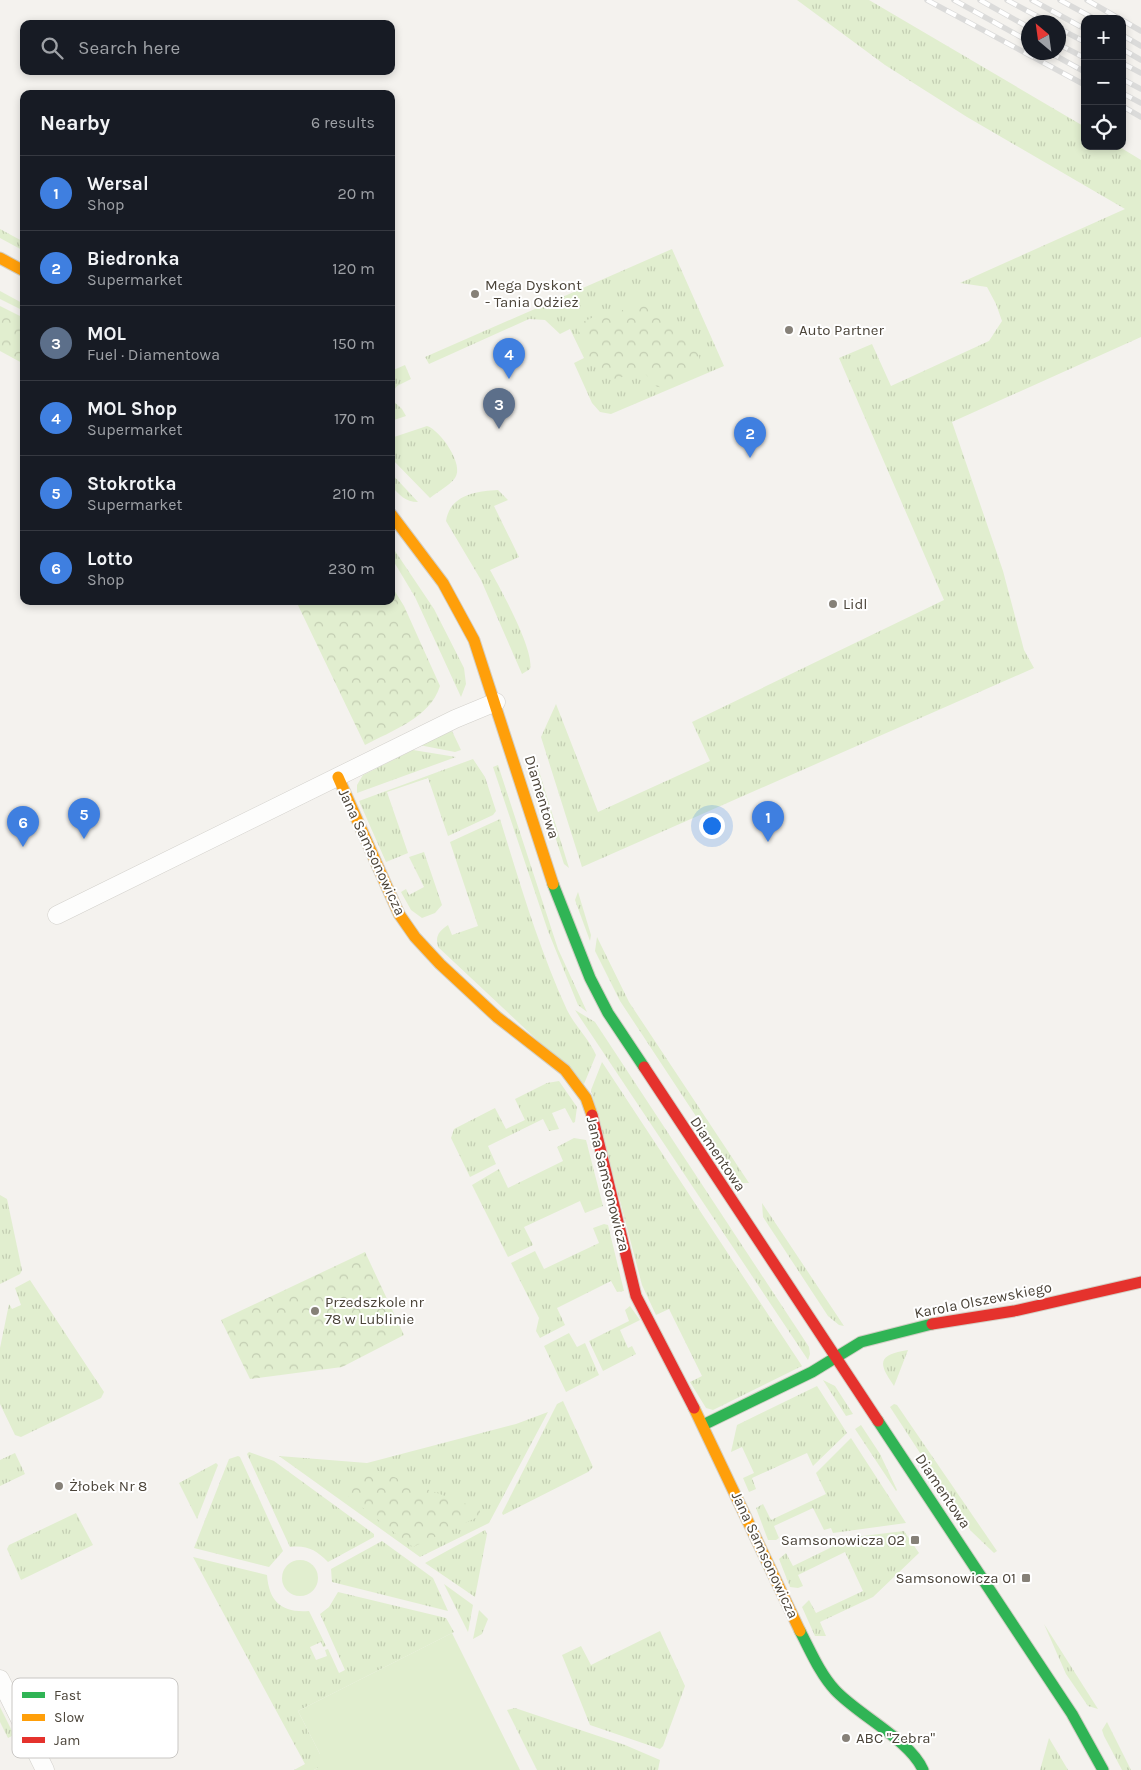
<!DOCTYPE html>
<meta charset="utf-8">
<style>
:root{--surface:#171b24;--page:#20242c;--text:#f1f3f6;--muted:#9ea1a6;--line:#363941;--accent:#868178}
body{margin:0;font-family:Karla,sans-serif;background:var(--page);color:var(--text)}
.controls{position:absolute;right:15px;top:15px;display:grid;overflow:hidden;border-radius:10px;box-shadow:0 2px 8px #0003}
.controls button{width:45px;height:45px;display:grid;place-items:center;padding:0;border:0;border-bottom:1px solid var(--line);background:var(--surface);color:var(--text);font:25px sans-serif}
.compass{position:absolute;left:1021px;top:15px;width:45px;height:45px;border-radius:50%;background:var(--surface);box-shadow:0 2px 8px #0003;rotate:331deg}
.you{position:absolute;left:711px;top:825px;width:18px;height:18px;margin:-12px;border:4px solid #fff;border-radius:50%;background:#1a73e8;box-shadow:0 0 0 8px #1a73e833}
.badge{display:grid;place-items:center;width:32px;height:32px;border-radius:50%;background:var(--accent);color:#fff;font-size:16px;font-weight:700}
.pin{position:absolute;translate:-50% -41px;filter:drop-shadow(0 1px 2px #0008)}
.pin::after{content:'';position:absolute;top:26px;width:18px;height:15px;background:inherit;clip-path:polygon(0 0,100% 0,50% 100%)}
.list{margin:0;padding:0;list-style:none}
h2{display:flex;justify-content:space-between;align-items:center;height:65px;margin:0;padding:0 20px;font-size:21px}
h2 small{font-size:16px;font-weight:400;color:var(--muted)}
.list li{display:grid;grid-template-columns:32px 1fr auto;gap:15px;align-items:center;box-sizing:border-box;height:75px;padding:0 20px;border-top:1px solid var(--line)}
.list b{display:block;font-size:19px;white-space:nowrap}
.list p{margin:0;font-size:16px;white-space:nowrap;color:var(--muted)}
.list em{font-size:16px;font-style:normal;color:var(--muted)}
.icon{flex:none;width:28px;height:28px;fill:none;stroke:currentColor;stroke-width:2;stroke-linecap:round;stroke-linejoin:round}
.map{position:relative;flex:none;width:1141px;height:1770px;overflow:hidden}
.search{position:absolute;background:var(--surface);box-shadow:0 2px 8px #0003;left:20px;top:20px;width:375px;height:55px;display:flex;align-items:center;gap:12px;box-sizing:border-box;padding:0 18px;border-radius:10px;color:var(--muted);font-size:19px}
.panel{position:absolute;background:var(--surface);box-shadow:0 2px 8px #0003;left:20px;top:90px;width:375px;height:515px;border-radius:10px}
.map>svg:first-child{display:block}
.grass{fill:url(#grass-tufts)}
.forest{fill:url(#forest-crowns)}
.garden{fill:#e1eecf}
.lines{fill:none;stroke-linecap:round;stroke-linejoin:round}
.street-casing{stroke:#d2d0cb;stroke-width:19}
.fast-casing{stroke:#d3cfc5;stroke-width:13}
.slow-casing{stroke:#d3cfc5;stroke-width:13}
.jam-casing{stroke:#d3cfc5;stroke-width:13}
.street{stroke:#fdfdfc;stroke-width:18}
.fast{stroke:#30b455;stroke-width:11}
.slow{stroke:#ff9f0a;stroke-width:11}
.jam{stroke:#e5322d;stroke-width:11}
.rail-casing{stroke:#dbdbda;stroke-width:5.5}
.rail{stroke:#fff;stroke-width:4;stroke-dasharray:11;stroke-linecap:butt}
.poi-dot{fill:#868178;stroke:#fff;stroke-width:2}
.labels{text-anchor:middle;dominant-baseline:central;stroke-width:4;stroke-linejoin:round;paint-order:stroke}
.poi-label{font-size:15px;fill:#4b4439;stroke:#fff;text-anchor:start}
.street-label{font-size:15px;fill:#4b4439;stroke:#fff}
.key{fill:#fff;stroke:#c9c7c4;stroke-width:1}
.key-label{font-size:14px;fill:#4b4439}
</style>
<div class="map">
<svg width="1141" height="1770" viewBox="0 0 1141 1770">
<defs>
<pattern id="grass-tufts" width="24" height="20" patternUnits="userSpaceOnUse" patternTransform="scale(1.25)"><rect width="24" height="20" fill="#e1eecf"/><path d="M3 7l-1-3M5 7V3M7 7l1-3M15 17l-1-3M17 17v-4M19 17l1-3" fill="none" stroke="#c3cdb2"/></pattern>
<pattern id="forest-crowns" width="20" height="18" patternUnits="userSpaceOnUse" patternTransform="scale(1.25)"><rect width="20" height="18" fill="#e1eecf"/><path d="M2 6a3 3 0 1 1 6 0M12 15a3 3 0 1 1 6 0" fill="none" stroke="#c3cdb2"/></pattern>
</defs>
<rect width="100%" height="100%" fill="#f4f2ee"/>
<g class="grass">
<path d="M 797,0 L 869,0 L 1085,127 L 1085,146 L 1118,146 L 1141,160 L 1141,337 L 952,422 L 1003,571 L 1024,650 L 1034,668 L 582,867 L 541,737 L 556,704 L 598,812 L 710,761 L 692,722 L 944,600 L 839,358 L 872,344 L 891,386 L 989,341 L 1002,321 L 996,304 L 987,287 L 960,283 L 1125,209 L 967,117 L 885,65 Z"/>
<path d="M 0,229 L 24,242 L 24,251 L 0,238 Z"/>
<path d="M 672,249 L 724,366 L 611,414 L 600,412 L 592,403 L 574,363 L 584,358 L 570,329 L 560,334 L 545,320 L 529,319 L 429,364 L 425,357 Z"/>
<path d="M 0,291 L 24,304 L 24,311 L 0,299 Z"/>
<path d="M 405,365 L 411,379 L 397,386 L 391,394 L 391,371 Z"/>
<path d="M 391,399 L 402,409 L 406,416 L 391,421 Z"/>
<path d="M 427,426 C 440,430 465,465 455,478 C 449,486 437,492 430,498 L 391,458 L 391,438 Z"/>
<path d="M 391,473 L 418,502 C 405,502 400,495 391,486 Z"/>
<path d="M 498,490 L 508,500 L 494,506 L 519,557 L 490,570 C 500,588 535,651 530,669 L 522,674 L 481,580 L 446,521 C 450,495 476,491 498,490 Z"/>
<path d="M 391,545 L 434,609 L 464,668 L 466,684 L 461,697 L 415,597 L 391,557 Z"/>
<path d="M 452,731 L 461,750 L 455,752 L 419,745 Z"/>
<path d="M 413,750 L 456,757 L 357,793 L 357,785 L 363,775 Z"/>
<path d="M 534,755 L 569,868 L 564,864 L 529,756 Z"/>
<path d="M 473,759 L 485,777 L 496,811 L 493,815 L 448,836 L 428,778 L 387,792 L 408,853 L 386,862 L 359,801 Z"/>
<path d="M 498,765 L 558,949 L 587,1012 L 578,1005 L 548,931 L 493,767 Z"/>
<path d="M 500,819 C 520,884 539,949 567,1010 C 575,1026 589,1039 596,1055 L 584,1084 L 438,947 C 435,936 439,931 448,925 L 452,935 L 478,926 L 450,842 Z"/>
<path d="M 424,852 L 442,905 L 435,913 L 422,918 L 411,910 L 401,892 L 406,889 L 409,895 L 424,887 L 409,857 Z"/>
<path d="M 578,892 L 591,935 L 590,941 L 575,900 Z"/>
<path d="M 597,937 L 629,1002 L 749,1183 L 740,1183 L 620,1001 L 595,951 Z"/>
<path d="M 575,1010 L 595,1022 L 809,1347 L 810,1354 L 808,1360 Z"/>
<path d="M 602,1062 L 802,1366 L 713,1410 L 706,1408 L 690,1382 L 702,1376 L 669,1309 L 656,1315 L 642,1285 L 591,1090 Z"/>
<path d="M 559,1081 L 577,1107 L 575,1122 L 573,1123 L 565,1108 L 552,1113 L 559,1129 L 549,1131 L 543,1119 L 488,1146 L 496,1164 L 470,1177 L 451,1138 L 454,1129 L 495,1108 L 506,1129 L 525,1120 L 515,1099 L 547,1083 Z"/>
<path d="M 574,1138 L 586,1140 L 603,1206 L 585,1213 L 580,1201 L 524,1227 L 533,1245 L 508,1257 L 472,1185 L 499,1169 L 508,1188 L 563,1161 L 557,1147 Z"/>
<path d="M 0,1195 L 7,1199 L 22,1270 L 20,1274 L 0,1284 Z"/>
<path d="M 762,1203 L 844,1326 L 839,1325 L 828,1316 L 763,1217 Z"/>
<path d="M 604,1224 L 608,1225 L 624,1291 L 617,1292 L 611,1281 L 557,1308 L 565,1325 L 540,1338 L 536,1331 L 539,1318 L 511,1263 L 535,1251 L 544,1269 L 599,1243 L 593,1228 Z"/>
<path d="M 30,1280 L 104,1392 L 101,1398 L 21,1437 L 15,1435 L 0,1404 L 0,1348 L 9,1304 L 12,1309 L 21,1305 L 15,1288 Z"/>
<path d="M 630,1306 L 640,1320 L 620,1330 L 628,1348 L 632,1346 L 636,1354 L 603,1371 L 589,1341 L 629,1321 L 625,1310 Z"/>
<path d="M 569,1333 L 577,1347 L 585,1343 L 599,1375 L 566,1392 L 544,1346 Z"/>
<path d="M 908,1350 L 894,1386 C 878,1363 877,1355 908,1350 Z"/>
<path d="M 823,1380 L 835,1386 L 853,1414 L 846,1416 Z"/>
<path d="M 817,1386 L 847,1433 L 813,1466 L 807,1453 L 752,1478 L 756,1489 L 749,1492 L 743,1478 L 754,1473 L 742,1447 L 731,1452 L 737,1425 Z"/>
<path d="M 563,1401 L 593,1467 L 588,1472 L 503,1515 L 502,1513 L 557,1404 Z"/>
<path d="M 894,1404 L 897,1405 L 997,1551 L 994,1553 L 971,1531 L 890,1407 Z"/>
<path d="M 548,1412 L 489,1523 L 420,1557 L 279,1456 L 367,1463 L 516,1424 Z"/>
<path d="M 861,1425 L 880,1454 L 897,1490 L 896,1491 L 855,1429 Z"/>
<path d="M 851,1438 L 906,1523 L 833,1533 L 831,1528 L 824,1530 L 813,1508 L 774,1526 L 779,1538 L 776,1540 L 768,1540 L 756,1508 L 763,1504 L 771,1520 L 826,1494 L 816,1473 Z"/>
<path d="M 249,1452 L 274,1461 L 374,1534 L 374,1537 L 328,1562 C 316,1550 307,1545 290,1547 L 247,1454 Z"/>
<path d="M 15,1453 L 25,1474 L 0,1486 L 0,1460 Z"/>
<path d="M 238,1456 L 240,1457 L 283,1551 L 269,1567 L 194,1548 L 229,1459 Z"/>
<path d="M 216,1463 L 218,1465 L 197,1519 L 179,1483 Z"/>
<path d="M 76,1513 L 93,1545 L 21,1580 L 7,1549 L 9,1545 Z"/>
<path d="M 485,1530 L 487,1534 L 475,1597 L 425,1563 Z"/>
<path d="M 904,1531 L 919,1553 L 873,1597 L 820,1622 L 826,1636 L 815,1636 L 802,1607 L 809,1600 L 816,1613 L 863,1591 L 845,1552 L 798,1575 L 803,1586 L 798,1588 L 790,1587 L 779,1559 L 786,1553 L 793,1566 L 832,1547 L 829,1540 Z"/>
<path d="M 382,1541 L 433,1578 L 448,1611 L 332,1582 L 331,1569 Z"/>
<path d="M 193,1557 L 267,1575 C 269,1602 282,1613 309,1611 L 326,1646 L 323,1647 L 321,1642 L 310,1647 L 316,1660 L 327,1656 L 325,1650 L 328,1649 L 339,1673 L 345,1670 L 320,1614 L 329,1607 L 338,1592 L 446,1618 L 454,1632 L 298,1711 L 320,1754 L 318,1768 L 314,1770 L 294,1770 L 305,1764 Z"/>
<path d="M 444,1584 L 473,1605 L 468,1632 Z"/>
<path d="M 479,1610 L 488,1619 L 482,1634 L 473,1639 Z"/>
<path d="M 1044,1624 L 1098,1709 L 1088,1706 L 1066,1674 Z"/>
<path d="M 660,1631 L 685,1686 L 663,1746 L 660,1749 L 590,1725 L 562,1655 L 581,1646 L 591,1665 Z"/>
<path d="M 0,1707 L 14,1735 L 8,1738 L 0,1722 Z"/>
<path d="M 515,1708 L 625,1745 L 660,1760 L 658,1770 L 537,1770 L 507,1710 Z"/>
<path d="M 1107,1722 L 1131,1770 L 1122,1770 L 1104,1736 L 1102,1730 Z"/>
<path d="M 1049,1738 L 1068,1770 L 1040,1770 Z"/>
</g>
<g class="forest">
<path d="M 635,302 C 661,311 706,335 699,368 L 687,374 L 679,374 C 675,384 669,388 657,387 L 642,370 C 630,370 625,378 614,379 L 609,370 L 597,368 L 589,362 L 586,341 L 579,332 L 578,324 L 596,316 L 612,317 Z"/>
<path d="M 0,306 L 24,318 L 24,364 L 0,351 Z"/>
<path d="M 391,585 L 404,606 L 440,686 C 430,718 391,731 365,745 L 296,601 L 391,601 Z"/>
<path d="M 365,1252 L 404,1335 L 342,1367 L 250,1379 L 221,1320 Z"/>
<path d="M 370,1468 L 480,1509 L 480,1516 L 413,1547 L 341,1491 Z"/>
</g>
<g class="garden">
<circle cx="300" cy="1578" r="18"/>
<path d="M 452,1633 L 520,1770 L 314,1770 L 318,1768 L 313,1758 L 320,1754 L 298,1711 Z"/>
</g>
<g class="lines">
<g class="street-casing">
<g id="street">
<path d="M 57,915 L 455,719 L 496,702"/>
<path d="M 0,1679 L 45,1770"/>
</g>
</g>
<g class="fast-casing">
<g id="fast">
<path d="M 553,884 L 590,978 L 608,1013 L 644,1067"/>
<path d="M 878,1421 L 1072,1714 L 1103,1770"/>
<path d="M 703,1425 L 812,1372 L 861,1342 L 932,1324"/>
<path d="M 800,1631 C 810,1650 820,1674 835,1690 C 858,1715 910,1740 923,1770"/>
</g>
</g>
<g class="slow-casing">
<g id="slow">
<path d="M 0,258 L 24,271"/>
<path d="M 391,514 L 443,583 L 474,640 L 553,884"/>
<path d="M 338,777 L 399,914 L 415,937 L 440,964 L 497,1017 L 565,1070 L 586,1098 L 592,1115"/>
<path d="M 694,1408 L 800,1631"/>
</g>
</g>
<g class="jam-casing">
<g id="jam">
<path d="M 644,1067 L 878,1421"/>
<path d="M 592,1115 L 636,1296 L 694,1408"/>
<path d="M 932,1324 L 1014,1311 L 1141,1282"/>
</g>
</g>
<use href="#street" class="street"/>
<use href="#fast" class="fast"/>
<use href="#slow" class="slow"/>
<use href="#jam" class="jam"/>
<g class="rail-casing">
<g id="rail">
<path d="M 927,0 L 1085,85"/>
<path d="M 954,0 L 1028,41"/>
<path d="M 980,0 L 1028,27"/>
<path d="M 1007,0 L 1048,22"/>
<path d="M 1032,0 L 1085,29"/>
<path d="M 1060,0 L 1095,19"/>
<path d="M 1087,0 L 1120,19"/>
<path d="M 1122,20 L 1141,31"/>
<path d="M 1058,28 L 1085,42"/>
<path d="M 1122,35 L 1141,46"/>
<path d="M 1058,44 L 1085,58"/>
<path d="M 1122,49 L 1141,60"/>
<path d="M 1049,52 L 1085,72"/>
<path d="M 1122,63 L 1141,73"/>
<path d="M 1122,79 L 1141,89"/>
<path d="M 1122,93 L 1141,103"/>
<path d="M 1122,106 L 1141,117"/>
</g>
</g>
<use href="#rail" class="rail"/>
</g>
<g class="poi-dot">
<circle cx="475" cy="294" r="5"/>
<circle cx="789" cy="330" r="5"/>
<circle cx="833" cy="604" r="5"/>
<circle cx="315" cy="1311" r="5"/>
<circle cx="59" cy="1486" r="5"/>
<rect x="910" y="1535" width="10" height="10" rx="2.5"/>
<rect x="1021" y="1573" width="10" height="10" rx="2.5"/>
<circle cx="846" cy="1738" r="5"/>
</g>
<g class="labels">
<g class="poi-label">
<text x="485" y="285">Mega Dyskont<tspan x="485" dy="17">- Tania Odżież</tspan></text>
<text x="799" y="330">Auto Partner</text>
<text x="843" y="604">Lidl</text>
<text x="325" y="1302">Przedszkole nr<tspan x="325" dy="17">78 w Lublinie</tspan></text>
<text x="69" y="1486">Żłobek Nr 8</text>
<text x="905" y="1540" text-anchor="end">Samsonowicza 02</text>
<text x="1016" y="1578" text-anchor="end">Samsonowicza 01</text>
<text x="856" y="1738">ABC "Zebra"</text>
</g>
<g class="street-label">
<text transform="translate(542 797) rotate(73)">Diamentowa</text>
<text transform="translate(372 852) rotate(65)">Jana Samsonowicza</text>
<text transform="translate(718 1154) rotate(56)">Diamentowa</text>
<text transform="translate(608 1184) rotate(76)">Jana Samsonowicza</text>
<text transform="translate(983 1300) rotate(-11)">Karola Olszewskiego</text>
<text transform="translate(943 1491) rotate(56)">Diamentowa</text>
<text transform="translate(765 1555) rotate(65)">Jana Samsonowicza</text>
</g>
</g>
<rect x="12" y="1678" width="166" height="80" rx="8" class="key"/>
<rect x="22" y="1692" width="23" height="6" fill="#30b455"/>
<rect x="22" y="1714" width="23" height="7" fill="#ff9f0a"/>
<rect x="22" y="1737" width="23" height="6" fill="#e5322d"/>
<g class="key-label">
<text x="54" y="1700">Fast</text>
<text x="54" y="1722">Slow</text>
<text x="54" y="1745">Jam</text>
</g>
</svg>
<div class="controls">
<button>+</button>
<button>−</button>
<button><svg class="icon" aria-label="locate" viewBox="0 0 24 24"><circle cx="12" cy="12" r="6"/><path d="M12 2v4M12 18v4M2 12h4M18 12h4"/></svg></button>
</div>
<svg class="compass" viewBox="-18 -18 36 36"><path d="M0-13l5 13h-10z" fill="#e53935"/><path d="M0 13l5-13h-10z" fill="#9ea1a6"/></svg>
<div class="you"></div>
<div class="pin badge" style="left:768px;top:842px;background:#3f7fe0">1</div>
<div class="pin badge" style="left:750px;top:458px;background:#3f7fe0">2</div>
<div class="pin badge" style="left:499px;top:429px;background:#5c6f8a">3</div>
<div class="pin badge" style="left:509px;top:379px;background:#3f7fe0">4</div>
<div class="pin badge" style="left:84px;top:839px;background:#3f7fe0">5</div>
<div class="pin badge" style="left:23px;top:847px;background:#3f7fe0">6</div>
<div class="search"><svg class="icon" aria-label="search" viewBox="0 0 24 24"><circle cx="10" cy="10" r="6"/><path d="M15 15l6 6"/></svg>Search here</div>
<section class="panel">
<h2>Nearby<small>6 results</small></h2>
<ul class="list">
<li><span class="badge" style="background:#3f7fe0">1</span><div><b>Wersal</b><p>Shop</p></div><em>20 m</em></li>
<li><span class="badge" style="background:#3f7fe0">2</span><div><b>Biedronka</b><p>Supermarket</p></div><em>120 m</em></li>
<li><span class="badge" style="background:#5c6f8a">3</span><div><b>MOL</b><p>Fuel · Diamentowa</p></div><em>150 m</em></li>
<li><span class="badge" style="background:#3f7fe0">4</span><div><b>MOL Shop</b><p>Supermarket</p></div><em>170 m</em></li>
<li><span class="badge" style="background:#3f7fe0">5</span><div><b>Stokrotka</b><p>Supermarket</p></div><em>210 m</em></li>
<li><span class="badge" style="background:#3f7fe0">6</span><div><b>Lotto</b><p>Shop</p></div><em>230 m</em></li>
</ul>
</section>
</div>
